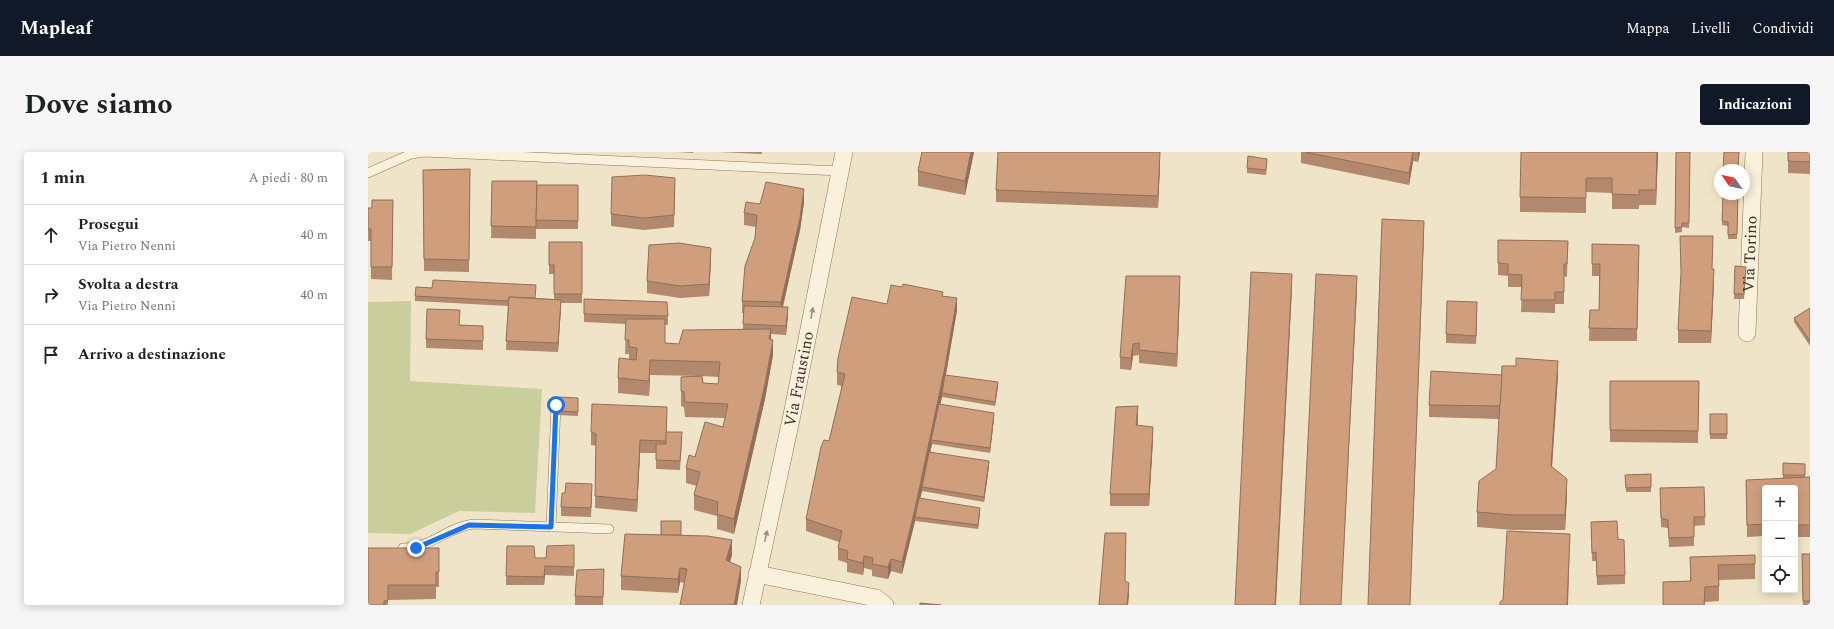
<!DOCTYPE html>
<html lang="it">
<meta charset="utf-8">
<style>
:root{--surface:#fff;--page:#f6f6f6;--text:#202124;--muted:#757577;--line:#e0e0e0;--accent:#111827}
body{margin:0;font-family:Spectral,serif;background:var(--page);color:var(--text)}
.controls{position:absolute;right:12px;bottom:12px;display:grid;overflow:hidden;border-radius:4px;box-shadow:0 2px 10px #0003}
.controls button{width:36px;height:36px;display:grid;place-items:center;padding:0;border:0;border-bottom:1px solid var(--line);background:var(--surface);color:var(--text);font:20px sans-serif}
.compass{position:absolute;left:1346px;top:12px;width:36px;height:36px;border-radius:50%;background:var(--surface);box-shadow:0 2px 10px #0003;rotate:304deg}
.stop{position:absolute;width:12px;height:12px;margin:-9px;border:3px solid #1a73e8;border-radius:50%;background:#fff}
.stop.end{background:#1a73e8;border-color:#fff;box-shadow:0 1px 4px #0008}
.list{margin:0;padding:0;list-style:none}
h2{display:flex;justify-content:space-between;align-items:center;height:52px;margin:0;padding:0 16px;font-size:17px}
h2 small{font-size:13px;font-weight:400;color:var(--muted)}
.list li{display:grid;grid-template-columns:26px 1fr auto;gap:12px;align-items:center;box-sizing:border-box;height:60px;padding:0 16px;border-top:1px solid var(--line)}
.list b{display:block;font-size:15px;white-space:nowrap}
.list p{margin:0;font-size:13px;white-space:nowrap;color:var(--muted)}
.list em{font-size:13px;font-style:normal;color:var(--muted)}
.icon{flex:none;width:22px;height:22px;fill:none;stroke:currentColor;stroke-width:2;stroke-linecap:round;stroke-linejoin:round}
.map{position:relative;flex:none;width:1442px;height:453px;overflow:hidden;border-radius:4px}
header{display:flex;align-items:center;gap:24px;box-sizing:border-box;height:56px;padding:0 20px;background:var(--accent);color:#fff}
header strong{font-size:19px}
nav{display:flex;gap:22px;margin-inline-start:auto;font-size:14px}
.intro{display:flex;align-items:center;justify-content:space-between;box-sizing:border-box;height:96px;padding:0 24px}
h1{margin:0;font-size:28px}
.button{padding:10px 18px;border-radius:4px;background:var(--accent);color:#fff;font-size:14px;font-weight:700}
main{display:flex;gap:24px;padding:0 24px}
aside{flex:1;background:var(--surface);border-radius:4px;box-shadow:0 2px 10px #0003}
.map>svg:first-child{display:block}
.green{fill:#c9cf9b}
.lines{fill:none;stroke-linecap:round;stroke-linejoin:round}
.service-casing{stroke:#8d765c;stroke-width:10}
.minor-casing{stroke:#8d765c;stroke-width:18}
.service{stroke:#faf1dc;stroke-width:9}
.minor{stroke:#faf1dc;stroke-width:17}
.wall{fill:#b2896c;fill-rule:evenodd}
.shaded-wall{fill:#916f58}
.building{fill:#cf9f7d;stroke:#916f58}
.oneway{fill:#9c907e}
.route{stroke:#1a73e8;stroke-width:5}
.labels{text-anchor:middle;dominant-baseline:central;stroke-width:3;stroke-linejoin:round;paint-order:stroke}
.street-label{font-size:16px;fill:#3d2e20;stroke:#f7eed8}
</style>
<header>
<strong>Mapleaf</strong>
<nav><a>Mappa</a><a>Livelli</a><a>Condividi</a></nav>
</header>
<div class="intro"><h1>Dove siamo</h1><a class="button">Indicazioni</a></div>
<main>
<aside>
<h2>1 min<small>A piedi · 80 m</small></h2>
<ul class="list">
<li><svg class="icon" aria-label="ahead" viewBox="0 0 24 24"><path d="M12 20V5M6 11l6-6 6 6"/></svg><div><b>Prosegui</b><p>Via Pietro Nenni</p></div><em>40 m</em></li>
<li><svg class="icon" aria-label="right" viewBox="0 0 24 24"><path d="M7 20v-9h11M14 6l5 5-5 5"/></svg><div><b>Svolta a destra</b><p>Via Pietro Nenni</p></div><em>40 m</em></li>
<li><svg class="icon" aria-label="arrive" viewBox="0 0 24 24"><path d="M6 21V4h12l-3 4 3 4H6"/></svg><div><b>Arrivo a destinazione</b></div></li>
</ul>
</aside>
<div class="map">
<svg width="1442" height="453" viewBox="0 0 1442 453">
<rect width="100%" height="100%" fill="#f0e4c8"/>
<path class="green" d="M 43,149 L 42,229 L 174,237 L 167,361 L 91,359 L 42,382 L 0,381 L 0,150 Z"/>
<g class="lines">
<g class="service-casing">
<g id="service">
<path d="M 0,21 L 43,2 L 56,0 L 472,19"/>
<path d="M 183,375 L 188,253"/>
<path d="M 35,396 C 61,397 80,375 105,372 L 241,377"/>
</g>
</g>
<g class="minor-casing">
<g id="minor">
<path id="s1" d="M 1379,181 L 1386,0"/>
<path d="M 389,422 L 508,446 L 517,453"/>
<path id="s2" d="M 383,453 L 424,263 L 476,0"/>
</g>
</g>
<use href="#service" class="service"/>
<use href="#minor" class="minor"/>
</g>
<g class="wall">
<path d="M 309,0 L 325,0 L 325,1 Z"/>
<path d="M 350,0 L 394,0 L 394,2 Z"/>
<path d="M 554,0 L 606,0 L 597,43 L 550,34 L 550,19 Z"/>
<path d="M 933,0 L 1052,0 L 1050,10 L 1045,9 L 1041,33 L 933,11 Z"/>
<path d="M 1290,0 L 1288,53 L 1271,53 L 1271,57 L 1244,57 L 1244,41 L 1218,40 L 1218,61 L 1152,60 L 1152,45 Z"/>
<path d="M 1308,0 L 1322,0 L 1321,76 L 1314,75 L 1314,80 L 1307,81 Z"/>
<path d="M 1420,0 L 1442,0 L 1442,22 L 1420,21 Z"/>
<path d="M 899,11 L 898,23 L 879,21 L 879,16 Z"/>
<path d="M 792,12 L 790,56 L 628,50 L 628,38 Z"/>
<path d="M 102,17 L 101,120 L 56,119 L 55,18 Z"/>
<path d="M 124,29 L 169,33 L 210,33 L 210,77 L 168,77 L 168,87 L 123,86 Z"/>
<path d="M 307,38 L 306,75 L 276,78 L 243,74 L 243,62 Z"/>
<path d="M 1355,42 L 1370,42 L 1369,87 L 1360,87 L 1360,74 L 1354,73 Z"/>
<path d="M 25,48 L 24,128 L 3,127 L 3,89 L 0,89 L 0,56 L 4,56 Z"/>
<path d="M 436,50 L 432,78 L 415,155 L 420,163 L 418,183 L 403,182 L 403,188 L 405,203 L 397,247 L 366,382 L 349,377 L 349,364 L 326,358 L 326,343 L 329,334 L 318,331 L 318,316 L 327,305 L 355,275 L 357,266 L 317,265 L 316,255 L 313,254 L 313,225 L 330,224 L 282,223 L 281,244 L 250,241 L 250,226 L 261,207 L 261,202 L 257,202 L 258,172 L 216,170 L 216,162 L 300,164 L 300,173 L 297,173 L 297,191 L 311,192 L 375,177 L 375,161 L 374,161 L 374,149 L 387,86 L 388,75 L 376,73 L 376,61 L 392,52 ZM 334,224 L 351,225 L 350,232 L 335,231 Z"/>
<path d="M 1130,88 L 1200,89 L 1199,125 L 1196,124 L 1196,152 L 1187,152 L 1187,161 L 1153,160 L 1154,135 L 1140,135 L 1140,124 L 1130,123 Z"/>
<path d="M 181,90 L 214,90 L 214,151 L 193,151 L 190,200 L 138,198 L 140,154 L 47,149 L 47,144 L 167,146 L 186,147 L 186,122 L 181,122 Z"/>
<path d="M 1224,92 L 1271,93 L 1269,189 L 1221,189 L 1222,158 L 1231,158 L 1231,124 L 1224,124 Z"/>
<path d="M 343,108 L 341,144 L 312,146 L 279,141 L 279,129 Z"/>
<path d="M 1367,114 L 1378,120 L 1376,147 L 1366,147 Z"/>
<path d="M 1344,117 L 1346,129 L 1343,191 L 1310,191 L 1310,178 Z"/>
<path d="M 812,136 L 809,215 L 771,211 L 771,203 L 765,204 L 763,218 L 752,217 L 752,205 Z"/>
<path d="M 575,144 L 589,158 L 578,223 L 630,234 L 627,254 L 574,245 L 572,252 L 626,266 L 622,301 L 564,292 L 562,300 L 621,314 L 616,350 L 554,339 L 552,346 L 612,360 L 610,377 L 547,369 L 534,422 L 523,419 L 520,427 L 504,424 L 504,418 L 496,416 L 495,423 L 479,420 L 479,411 L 470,408 L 470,396 L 471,390 L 438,379 L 438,367 L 461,289 L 474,234 L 469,233 L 469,220 L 519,152 Z"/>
<path d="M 1442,156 L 1442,194 L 1426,170 L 1426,166 Z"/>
<path d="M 1109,159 L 1108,192 L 1078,191 L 1078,182 Z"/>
<path d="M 92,173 L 115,174 L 115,198 L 58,196 L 58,187 Z"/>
<path d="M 1134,223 L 1190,223 L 1184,315 L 1199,342 L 1197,378 L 1145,378 L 1109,375 L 1109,360 L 1128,317 L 1131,267 L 1061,265 L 1061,253 Z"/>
<path d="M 1242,229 L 1331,229 L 1330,291 L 1242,290 Z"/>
<path d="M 210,246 L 210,264 L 190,263 L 190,259 Z"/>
<rect x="1342" y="262" width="17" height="25"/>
<path d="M 770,266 L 770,273 L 785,287 L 781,354 L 742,354 L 742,342 Z"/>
<path d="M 299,267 L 298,280 L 314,289 L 312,318 L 288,317 L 288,301 L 272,301 L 269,360 L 227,356 L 228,294 L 223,293 L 223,280 Z"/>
<path d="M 1415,311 L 1437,312 L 1437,326 L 1442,325 L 1442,385 L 1427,385 L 1427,336 L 1397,336 L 1397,384 L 1379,385 L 1378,328 L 1415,327 Z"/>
<path d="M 1283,322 L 1283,340 L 1258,340 L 1257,323 Z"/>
<path d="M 1336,335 L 1337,373 L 1326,374 L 1326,394 L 1301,395 L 1300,376 L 1293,375 L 1292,336 Z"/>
<path d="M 197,341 L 224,341 L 223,365 L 193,364 L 193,355 Z"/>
<path d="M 1223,370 L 1250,387 L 1257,423 L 1257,432 L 1229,433 L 1228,409 L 1224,409 Z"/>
<path d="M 313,383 L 364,403 L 362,410 L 373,429 L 316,431 L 312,430 L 310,441 L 253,438 L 253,424 Z"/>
<path d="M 206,393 L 206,424 L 177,423 L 176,433 L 138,433 L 139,394 L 167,406 L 178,406 Z"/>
<path d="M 0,396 L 71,396 L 71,435 L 68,435 L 68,447 L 20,448 L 20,453 L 0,453 Z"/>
<path d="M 1442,402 L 1442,453 L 1435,453 L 1434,414 Z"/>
<path d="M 1322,405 L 1387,412 L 1387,427 L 1351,428 L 1351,449 L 1337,450 L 1337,453 L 1295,453 L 1295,430 L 1322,429 Z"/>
<path d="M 236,426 L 235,453 L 207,453 L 207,444 Z"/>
</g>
<g class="shaded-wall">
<path d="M 603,0 L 606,0 L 597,43 L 597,29 Z"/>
<path d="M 792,0 L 792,12 L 790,56 L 790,44 Z"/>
<path d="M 1045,0 L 1045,9 L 1041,33 L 1041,21 Z"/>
<path d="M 1050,0 L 1052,0 L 1050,10 Z"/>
<path d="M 1289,0 L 1290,0 L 1288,53 L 1288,38 Z"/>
<path d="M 436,37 L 436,50 L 432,78 L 413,162 L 413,150 Z"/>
<path d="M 1056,69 L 1056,83 L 1042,453 Z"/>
<path d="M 343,96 L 343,108 L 341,144 L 341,132 Z"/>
<path d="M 1346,117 L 1346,129 L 1343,191 L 1343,179 Z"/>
<path d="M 924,122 L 924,137 L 908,453 L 907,453 Z"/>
<path d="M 812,124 L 812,136 L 809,215 L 809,202 Z"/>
<path d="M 989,124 L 989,139 L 973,453 Z"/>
<path d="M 589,146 L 589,158 L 577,227 L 574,241 L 574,245 L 565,288 L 563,288 L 564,292 L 555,335 L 554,335 L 554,339 L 548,365 L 547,365 L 547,369 L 534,422 L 534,410 Z"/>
<path d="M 193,148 L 193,156 L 190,200 L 190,191 Z"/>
<path d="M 1109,150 L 1109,159 L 1108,192 L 1108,184 Z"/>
<path d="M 420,155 L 420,163 L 418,183 L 418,174 Z"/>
<path d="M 403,177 L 403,192 L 401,187 Z"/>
<path d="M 405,188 L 405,203 L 397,247 L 366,382 L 366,367 Z"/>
<path d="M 765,192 L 765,204 L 763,218 L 763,206 Z"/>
<path d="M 282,208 L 282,223 L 281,244 L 281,229 Z"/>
<path d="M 1190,209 L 1190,223 L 1183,329 L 1183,314 Z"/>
<path d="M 630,230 L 630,234 L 627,254 L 627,250 Z"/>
<path d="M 770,254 L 770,266 L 768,285 L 768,273 Z"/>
<path d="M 626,261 L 626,266 L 622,301 L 622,296 Z"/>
<path d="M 785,275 L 785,287 L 781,354 L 781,342 Z"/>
<path d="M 272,288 L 272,301 L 269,360 L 269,348 Z"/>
<path d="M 621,309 L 621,314 L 616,350 L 616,345 Z"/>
<path d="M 1199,327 L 1199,342 L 1197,378 L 1197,363 Z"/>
<path d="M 612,356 L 612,360 L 610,377 L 610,373 Z"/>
<path d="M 1202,382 L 1200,453 L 1199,453 Z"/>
<path d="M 364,388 L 364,403 L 358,423 L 358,408 Z"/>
<path d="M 496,404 L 496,416 L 495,423 L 495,411 Z"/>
<path d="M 523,407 L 523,419 L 520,427 L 520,415 Z"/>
<path d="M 177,414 L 177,423 L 176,433 L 176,425 Z"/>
<path d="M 373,415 L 373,429 L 369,453 L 366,453 Z"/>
<path d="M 312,416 L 312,430 L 310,441 L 310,427 Z"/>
<path d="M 761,431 L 761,444 L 760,453 L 759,453 Z"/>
</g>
<g class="building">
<path d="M 554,0 L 603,0 L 597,29 L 550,19 Z"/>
<path d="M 630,0 L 792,0 L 790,44 L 628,38 Z"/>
<path d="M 937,0 L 1045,0 L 1041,21 Z"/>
<path d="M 1153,0 L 1289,0 L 1288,38 L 1271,38 L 1271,43 L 1244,42 L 1244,26 L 1218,26 L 1218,46 L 1152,45 Z"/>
<path d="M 1308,0 L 1322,0 L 1321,71 L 1314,71 L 1314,75 L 1307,76 Z"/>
<path d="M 1356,0 L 1371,0 L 1370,18 L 1355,18 Z"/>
<path d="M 1420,0 L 1442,0 L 1442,10 L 1420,9 Z"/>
<path d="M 880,4 L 899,7 L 898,18 L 879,16 Z"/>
<path d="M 102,17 L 101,108 L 56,107 L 55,18 Z"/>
<path d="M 277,23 L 307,26 L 306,63 L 276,66 L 243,62 L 244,25 Z"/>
<path d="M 124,29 L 169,29 L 168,75 L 123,74 Z"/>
<path d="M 398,30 L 436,37 L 432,66 L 413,150 L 374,149 L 377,114 L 387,86 L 389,63 L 376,61 L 378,50 L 392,52 Z"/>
<path d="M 169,33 L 210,33 L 210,69 L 168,68 Z"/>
<path d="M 1355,42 L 1370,42 L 1369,82 L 1360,83 L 1360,70 L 1354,69 Z"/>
<path d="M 4,48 L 25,48 L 24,115 L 3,115 L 3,77 L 0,77 L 0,56 L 4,56 Z"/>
<path d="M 1014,67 L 1056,69 L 1042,453 L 1000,453 Z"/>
<path d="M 1312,84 L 1345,84 L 1344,117 L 1346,117 L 1343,179 L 1310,178 L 1313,120 Z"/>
<path d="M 1130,88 L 1200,89 L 1199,112 L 1196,112 L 1196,140 L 1187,140 L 1187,148 L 1153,148 L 1154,123 L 1140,122 L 1140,112 L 1130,111 Z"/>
<path d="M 181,90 L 214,90 L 214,142 L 186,142 L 186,113 L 181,113 Z"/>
<path d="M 311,91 L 343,96 L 341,132 L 312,134 L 279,129 L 281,93 Z"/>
<path d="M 1224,92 L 1271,93 L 1269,177 L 1221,176 L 1222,158 L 1231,158 L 1232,112 L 1224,112 Z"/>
<path d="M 1367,114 L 1378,115 L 1376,142 L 1366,142 Z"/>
<path d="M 883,120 L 924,122 L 907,453 L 867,453 Z"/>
<path d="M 948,122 L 989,124 L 973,453 L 932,453 Z"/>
<path d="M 758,124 L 812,124 L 809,202 L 771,198 L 771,191 L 765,192 L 763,206 L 752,205 Z"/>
<path d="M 65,128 L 168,133 L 167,146 L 141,145 L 140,149 L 47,144 L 48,135 L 64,136 Z"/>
<path d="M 535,132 L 575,140 L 574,144 L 589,146 L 577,215 L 547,357 L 534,410 L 523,407 L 520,415 L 504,412 L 505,406 L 496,404 L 495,411 L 479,407 L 480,399 L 470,396 L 474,379 L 438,367 L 453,295 L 456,288 L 461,289 L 477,222 L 469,220 L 470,206 L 484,145 L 519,152 L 523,133 L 534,135 Z"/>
<path d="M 141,145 L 193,148 L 190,191 L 138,189 Z"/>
<path d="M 216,147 L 299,150 L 300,164 L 216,162 Z"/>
<path d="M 1079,149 L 1109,150 L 1108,184 L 1078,182 Z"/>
<path d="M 376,154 L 420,155 L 418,174 L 375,172 Z"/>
<path d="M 1442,156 L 1442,189 L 1426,166 Z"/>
<path d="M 59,157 L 92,158 L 91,173 L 115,174 L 115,189 L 58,187 Z"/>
<path d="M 258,167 L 297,167 L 297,191 L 311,192 L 315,178 L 403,177 L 401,187 L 405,188 L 397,232 L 366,367 L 349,362 L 350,350 L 326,343 L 332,320 L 318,316 L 321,303 L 327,305 L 337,270 L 355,275 L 360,252 L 317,250 L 316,240 L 313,239 L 313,225 L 334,224 L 335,231 L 350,232 L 352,210 L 282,208 L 281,229 L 250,226 L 251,206 L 268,208 L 269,196 L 261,195 L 261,188 L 257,188 Z"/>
<path d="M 1148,206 L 1190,209 L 1183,314 L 1199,327 L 1197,363 L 1145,363 L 1109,360 L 1111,329 L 1128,317 L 1134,214 L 1148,214 Z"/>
<path d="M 1063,219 L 1134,223 L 1132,254 L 1061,253 Z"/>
<path d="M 577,223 L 630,230 L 627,250 L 574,241 Z"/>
<path d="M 1242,229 L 1331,229 L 1330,279 L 1242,278 Z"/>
<path d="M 191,245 L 210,246 L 210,260 L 190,259 Z"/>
<path d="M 224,252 L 299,255 L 298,289 L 272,288 L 269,348 L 227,344 L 228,282 L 223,280 Z"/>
<path d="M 571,252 L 626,261 L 622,296 L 563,288 Z"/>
<path d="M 770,254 L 768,273 L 785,275 L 781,342 L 742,342 L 748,255 Z"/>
<rect x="1342" y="262" width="17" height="20"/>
<path d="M 298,280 L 314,280 L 312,309 L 288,308 L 288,292 L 298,292 Z"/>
<path d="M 561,300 L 621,309 L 616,345 L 554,335 Z"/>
<path d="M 1415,311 L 1437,312 L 1437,323 L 1415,323 Z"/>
<path d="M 1283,322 L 1283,335 L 1258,336 L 1257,323 Z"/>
<path d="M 1442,325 L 1442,373 L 1427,373 L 1427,336 L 1397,336 L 1397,372 L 1379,373 L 1378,328 Z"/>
<path d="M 198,331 L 224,332 L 223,356 L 193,355 L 194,341 L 197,341 Z"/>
<path d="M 1336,335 L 1337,365 L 1326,365 L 1326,385 L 1301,386 L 1300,368 L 1293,366 L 1292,336 Z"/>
<path d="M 551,346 L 612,356 L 610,373 L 547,365 Z"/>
<rect x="293" y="369" width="20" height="14"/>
<path d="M 1249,369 L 1250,387 L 1256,388 L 1257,423 L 1229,424 L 1228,400 L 1224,401 L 1223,370 Z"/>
<path d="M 1139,379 L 1202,382 L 1199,453 L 1132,453 L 1132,450 L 1135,448 Z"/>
<path d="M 737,381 L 758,381 L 757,429 L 761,431 L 759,453 L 731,453 Z"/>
<path d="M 257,382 L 340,384 L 364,388 L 358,408 L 373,415 L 366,453 L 312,453 L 319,417 L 312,416 L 310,427 L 253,424 Z"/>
<path d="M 206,393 L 206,415 L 177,414 L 176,425 L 138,424 L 139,394 L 166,394 L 167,406 L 178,406 L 179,394 Z"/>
<path d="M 0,396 L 71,396 L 71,420 L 68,420 L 68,433 L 20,433 L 20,448 L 16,449 L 16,453 L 0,453 Z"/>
<path d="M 1434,402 L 1442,402 L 1442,449 L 1435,449 Z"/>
<path d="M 1387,403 L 1387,412 L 1350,413 L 1351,434 L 1337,435 L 1336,453 L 1295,453 L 1295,430 L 1323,429 L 1322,405 Z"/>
<path d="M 236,417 L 235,445 L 207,444 L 209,418 Z"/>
<path d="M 552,451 L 573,453 L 552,453 Z"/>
</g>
<defs><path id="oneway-solid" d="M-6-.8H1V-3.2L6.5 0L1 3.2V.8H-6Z"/></defs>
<g class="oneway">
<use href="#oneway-solid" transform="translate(444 161) rotate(-79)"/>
<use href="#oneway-solid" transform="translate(398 384) rotate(-78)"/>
</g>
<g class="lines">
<path class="route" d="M 48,396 L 101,373 L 183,375 L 188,253"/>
</g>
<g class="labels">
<g class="street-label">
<text stroke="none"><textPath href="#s1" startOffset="79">Via Torino</textPath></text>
<text stroke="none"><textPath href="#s2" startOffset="231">Via Fraustino</textPath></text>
</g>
</g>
</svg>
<div class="controls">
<button>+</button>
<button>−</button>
<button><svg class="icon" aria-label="locate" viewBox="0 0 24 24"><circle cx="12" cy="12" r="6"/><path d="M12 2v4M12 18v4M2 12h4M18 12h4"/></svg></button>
</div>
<svg class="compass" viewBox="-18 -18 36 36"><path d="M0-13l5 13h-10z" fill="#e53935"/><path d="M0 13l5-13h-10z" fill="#757577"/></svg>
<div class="stop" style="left:188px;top:253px"></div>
<div class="stop end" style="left:48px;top:396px"></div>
</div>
</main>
